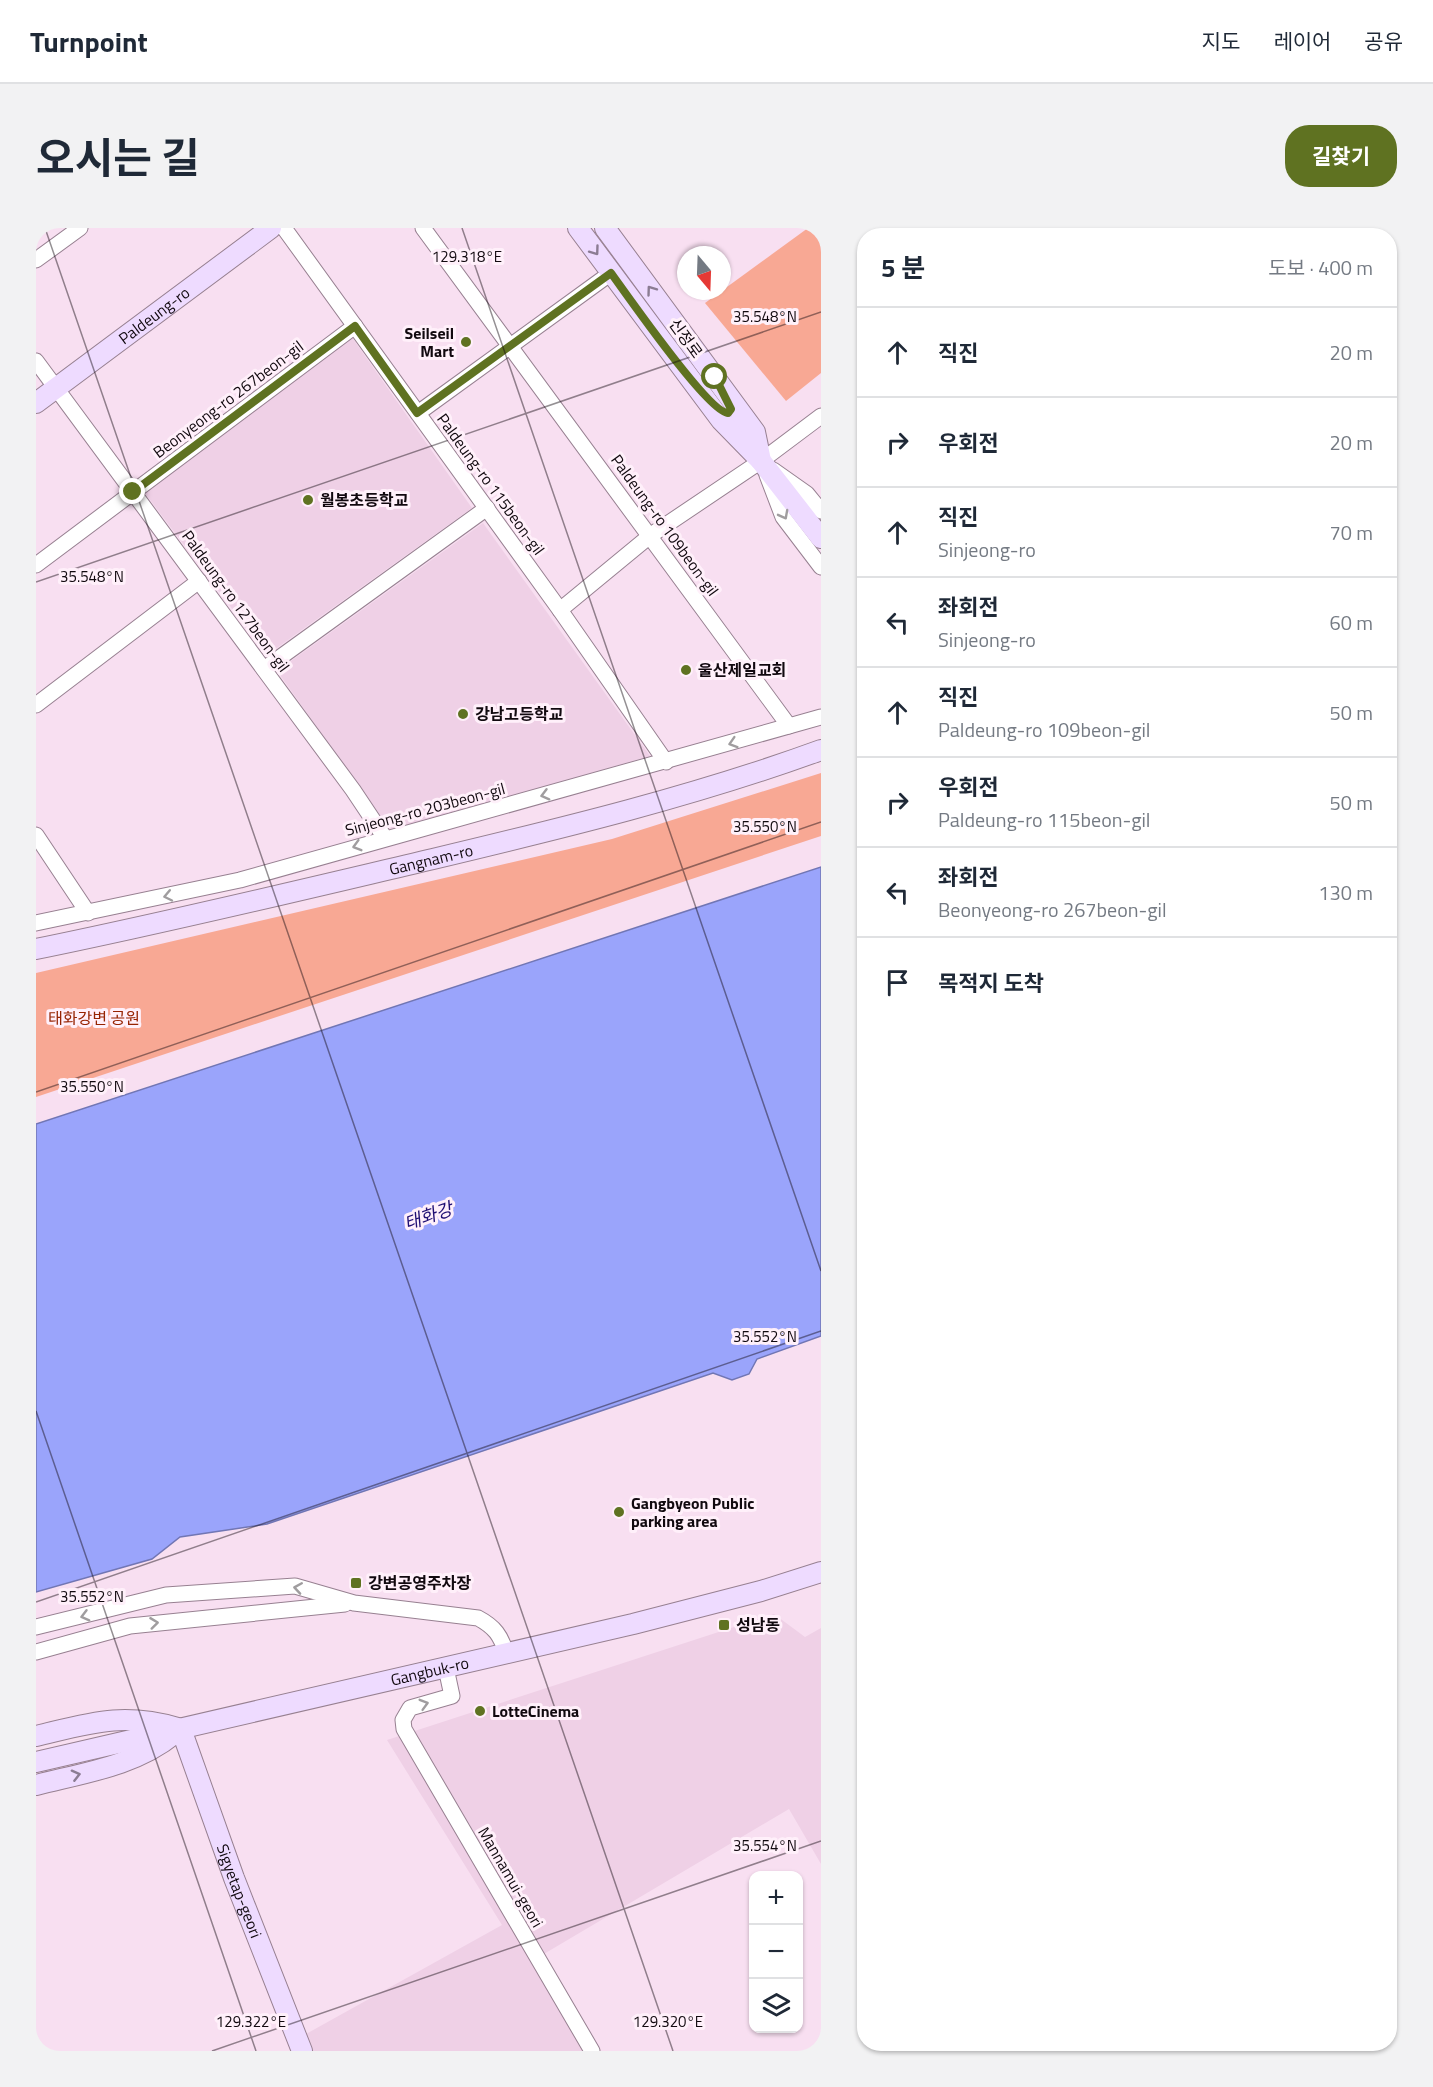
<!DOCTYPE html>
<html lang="ko">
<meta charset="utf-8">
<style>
:root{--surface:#fff;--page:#f2f2f3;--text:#1f2937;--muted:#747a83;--line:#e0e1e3;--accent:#5f7221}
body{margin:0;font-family:"Titillium Web","Noto Sans KR",sans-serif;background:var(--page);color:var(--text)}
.controls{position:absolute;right:18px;bottom:18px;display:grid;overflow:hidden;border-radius:12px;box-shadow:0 2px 4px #0004}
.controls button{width:54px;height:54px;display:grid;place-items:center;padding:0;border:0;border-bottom:2px solid var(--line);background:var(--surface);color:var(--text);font:30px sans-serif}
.compass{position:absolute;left:641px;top:18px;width:54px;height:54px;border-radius:50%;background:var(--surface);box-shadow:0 2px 4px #0004;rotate:161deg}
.stop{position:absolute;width:18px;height:18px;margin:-14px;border:4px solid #5f7221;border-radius:50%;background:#fff}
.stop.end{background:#5f7221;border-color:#fff;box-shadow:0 2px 6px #0008}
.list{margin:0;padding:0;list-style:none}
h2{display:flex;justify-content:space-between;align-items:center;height:78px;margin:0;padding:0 24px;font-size:26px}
h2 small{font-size:20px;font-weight:400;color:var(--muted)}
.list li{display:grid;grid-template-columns:39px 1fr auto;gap:18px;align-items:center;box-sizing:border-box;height:90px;padding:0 24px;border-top:2px solid var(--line)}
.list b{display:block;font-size:22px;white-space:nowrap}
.list p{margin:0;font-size:20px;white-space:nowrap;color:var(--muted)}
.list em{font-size:20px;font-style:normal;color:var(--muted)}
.icon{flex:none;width:33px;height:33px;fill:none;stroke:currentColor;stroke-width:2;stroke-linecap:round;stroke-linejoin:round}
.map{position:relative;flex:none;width:785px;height:1823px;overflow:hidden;border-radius:24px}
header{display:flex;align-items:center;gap:36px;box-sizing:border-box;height:84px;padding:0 30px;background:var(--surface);border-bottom:2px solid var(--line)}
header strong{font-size:28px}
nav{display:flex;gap:33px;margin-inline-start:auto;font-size:21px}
.intro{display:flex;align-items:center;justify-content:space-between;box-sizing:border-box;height:144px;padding:0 36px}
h1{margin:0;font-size:42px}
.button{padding:15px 27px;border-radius:24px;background:var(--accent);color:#fff;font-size:21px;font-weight:700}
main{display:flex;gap:36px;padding:0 36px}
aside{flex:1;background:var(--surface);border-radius:24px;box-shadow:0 2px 4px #0004}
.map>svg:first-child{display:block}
.built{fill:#efd0e6}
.green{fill:#f8a894}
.water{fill:#9aa4fb;stroke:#7176b4;stroke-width:1.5}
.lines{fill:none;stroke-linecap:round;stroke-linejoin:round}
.street-casing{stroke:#978091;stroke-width:17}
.secondary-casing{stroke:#978091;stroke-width:22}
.street{stroke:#fff;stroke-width:15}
.secondary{stroke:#eedbff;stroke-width:20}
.oneway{stroke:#8b7c93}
.oneway2{stroke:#a09d9f}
.route{stroke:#5f7221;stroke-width:8}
.ticks{fill:none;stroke:#11090f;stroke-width:1.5;stroke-opacity:0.45}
.poi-dot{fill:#5f7221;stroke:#fff0fa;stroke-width:2}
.labels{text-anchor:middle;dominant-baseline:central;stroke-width:6;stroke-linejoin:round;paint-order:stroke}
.street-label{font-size:16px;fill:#11090f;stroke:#fff0fa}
.poi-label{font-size:16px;font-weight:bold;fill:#11090f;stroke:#fff0fa;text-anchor:start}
.park-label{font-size:16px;fill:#962302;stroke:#fff0fa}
.water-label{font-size:18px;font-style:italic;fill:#200f73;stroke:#fff0fa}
.ticks-label{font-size:15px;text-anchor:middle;fill:#11090f;stroke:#fff0fa;stroke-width:6;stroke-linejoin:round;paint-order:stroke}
</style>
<header>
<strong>Turnpoint</strong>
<nav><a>지도</a><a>레이어</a><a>공유</a></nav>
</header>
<div class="intro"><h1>오시는 길</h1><a class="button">길찾기</a></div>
<main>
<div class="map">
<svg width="785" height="1823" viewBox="0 0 785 1823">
<rect width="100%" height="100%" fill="#f8dff1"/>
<g class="built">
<path d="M 315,108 L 436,280 L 231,427 L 108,264 Z"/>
<path d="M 447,295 L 614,528 L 355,603 L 241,443 Z"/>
<path d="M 738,1386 L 769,1409 L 785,1400 L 785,1636 L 753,1581 L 496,1733 L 548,1823 L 277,1823 L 270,1806 L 466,1697 L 351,1512 Z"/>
</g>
<g class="green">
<path d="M 772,0 L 785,0 L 785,145 L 750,173 L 669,75 Z"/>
<path d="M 785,545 L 785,608 L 0,869 L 0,745 L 576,611 Z"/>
</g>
<path class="water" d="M 785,639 L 785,1108 L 721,1131 L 713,1146 L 696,1152 L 677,1145 L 231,1296 L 144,1309 L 116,1331 L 0,1364 L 0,896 Z"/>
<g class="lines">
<g class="street-casing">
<g id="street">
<path d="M 248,0 L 524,382 L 630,534"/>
<path d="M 387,0 L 753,498"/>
<path d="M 0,32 L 44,0"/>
<path d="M 0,133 L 317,562 L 349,610"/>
<path d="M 382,185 L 575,45"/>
<path d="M 737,242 L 771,266 L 785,283"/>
<path d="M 731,247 L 747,289 L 785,339"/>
<path d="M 0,337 L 319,98"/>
<path d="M 524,382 L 615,307 L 725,233 L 785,188"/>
<path d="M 228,441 L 451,280"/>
<path d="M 0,477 L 163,353"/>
<path d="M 0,607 L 52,685"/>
<path d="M 0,695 L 204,652 L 785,489"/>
<path d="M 0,1399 L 130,1367 L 259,1358 L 318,1375 L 442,1390 C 459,1399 465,1408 470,1425"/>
<path d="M 0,1424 L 94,1398 L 309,1376"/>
<path d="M 410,1440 L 416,1468 L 374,1480 L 367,1492 L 368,1501 L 556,1823"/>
</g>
</g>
<g class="secondary-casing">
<g id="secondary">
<path d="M 542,0 L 685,192 L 725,233 L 785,310"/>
<path d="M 569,0 L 719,204 L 725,233"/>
<path id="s1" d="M 0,175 L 235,0"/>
<path id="s2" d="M 0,721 C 133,694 265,662 397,631 C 527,600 659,568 785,522"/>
<path id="s3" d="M 145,1501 L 198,1650 L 266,1823"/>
<path d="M 0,1508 C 55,1495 86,1484 142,1500"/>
<path id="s4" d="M 0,1534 L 597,1396 L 725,1363 L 785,1344"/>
<path d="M 0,1557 C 47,1545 99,1538 138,1506"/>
</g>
</g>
<use href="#street" class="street"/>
<use href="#secondary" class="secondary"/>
</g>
<defs><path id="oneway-chevron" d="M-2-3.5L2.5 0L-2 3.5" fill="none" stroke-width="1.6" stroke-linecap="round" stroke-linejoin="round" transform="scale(1.5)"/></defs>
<g class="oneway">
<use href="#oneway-chevron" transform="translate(559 23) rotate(54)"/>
<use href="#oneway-chevron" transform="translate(615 62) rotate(-126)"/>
<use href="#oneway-chevron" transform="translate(40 1547) rotate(-14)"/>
</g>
<g class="oneway2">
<use href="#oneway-chevron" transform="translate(748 287) rotate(62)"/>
<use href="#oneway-chevron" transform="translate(697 515) rotate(163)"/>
<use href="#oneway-chevron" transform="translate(509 567) rotate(165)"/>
<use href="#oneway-chevron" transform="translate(321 618) rotate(164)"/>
<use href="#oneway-chevron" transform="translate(132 668) rotate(168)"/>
<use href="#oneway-chevron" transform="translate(262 1360) rotate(-171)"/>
<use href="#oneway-chevron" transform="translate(49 1388) rotate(165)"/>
<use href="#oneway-chevron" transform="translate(118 1395) rotate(-7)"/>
<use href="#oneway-chevron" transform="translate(388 1476) rotate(-16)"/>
</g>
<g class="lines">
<path class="route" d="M 97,264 L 319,98 L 381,185 L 575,45 C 591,67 673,185 692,185 L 695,181 L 679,149"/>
</g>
<path class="ticks" d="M 9,0 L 637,1823M 426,0 L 785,1043M 0,354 L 785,84M 0,864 L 785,594M 0,1183 L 220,1823M 0,1374 L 785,1103M 176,1823 L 785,1613"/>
<g class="poi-dot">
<circle cx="430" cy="114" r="6"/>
<circle cx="272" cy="272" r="6"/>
<circle cx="650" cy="442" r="6"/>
<circle cx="427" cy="486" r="6"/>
<circle cx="583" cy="1284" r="6"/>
<rect x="314" y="1349" width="12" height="12" rx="3"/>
<rect x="682" y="1391" width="12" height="12" rx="3"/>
<circle cx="444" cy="1483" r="6"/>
</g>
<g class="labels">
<g class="street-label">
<text stroke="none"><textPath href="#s1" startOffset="147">Paldeung-ro</textPath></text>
<text transform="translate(650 110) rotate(54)">신정로</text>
<text transform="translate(192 171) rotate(-37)">Beonyeong-ro 267beon-gil</text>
<text transform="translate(455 256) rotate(54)">Paldeung-ro 115beon-gil</text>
<text transform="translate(629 297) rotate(54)">Paldeung-ro 109beon-gil</text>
<text transform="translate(200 373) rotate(54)">Paldeung-ro 127beon-gil</text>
<text transform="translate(389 581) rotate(-15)">Sinjeong-ro 203beon-gil</text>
<text stroke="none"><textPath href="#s2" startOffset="405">Gangnam-ro</textPath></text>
<text stroke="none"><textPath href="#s4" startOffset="404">Gangbuk-ro</textPath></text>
<text transform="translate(475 1649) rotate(60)">Mannamui-geori</text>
<text stroke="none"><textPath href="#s3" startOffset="172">Sigyetap-geori</textPath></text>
</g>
<g class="poi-label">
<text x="418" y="105" text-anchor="end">Seilseil<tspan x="418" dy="18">Mart</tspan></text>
<text x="284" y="272">월봉초등학교</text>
<text x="662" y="442">울산제일교회</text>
<text x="439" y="486">강남고등학교</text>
<text x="595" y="1275">Gangbyeon Public<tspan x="595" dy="18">parking area</tspan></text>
<text x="332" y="1355">강변공영주차장</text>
<text x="700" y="1397">성남동</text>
<text x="456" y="1483">LotteCinema</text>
</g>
<g class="park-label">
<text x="58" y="790">태화강변 공원</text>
</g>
<g class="water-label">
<text transform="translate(392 988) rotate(-19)">태화강</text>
</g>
</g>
<g class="ticks-label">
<text x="431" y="34">129.318°E</text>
<text x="729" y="94">35.548°N</text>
<text x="56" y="354">35.548°N</text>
<text x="729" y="604">35.550°N</text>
<text x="56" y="864">35.550°N</text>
<text x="729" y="1114">35.552°N</text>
<text x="56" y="1374">35.552°N</text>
<text x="729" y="1623">35.554°N</text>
<text x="215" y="1799">129.322°E</text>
<text x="632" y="1799">129.320°E</text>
</g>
</svg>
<div class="controls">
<button>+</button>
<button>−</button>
<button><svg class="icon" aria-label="layers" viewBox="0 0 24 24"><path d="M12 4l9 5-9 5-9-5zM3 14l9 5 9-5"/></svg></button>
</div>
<svg class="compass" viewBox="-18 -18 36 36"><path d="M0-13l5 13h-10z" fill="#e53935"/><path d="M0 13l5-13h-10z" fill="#747a83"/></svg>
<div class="stop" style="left:679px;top:149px"></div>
<div class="stop end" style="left:97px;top:264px"></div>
</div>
<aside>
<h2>5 분<small>도보 · 400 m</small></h2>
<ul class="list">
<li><svg class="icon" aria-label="ahead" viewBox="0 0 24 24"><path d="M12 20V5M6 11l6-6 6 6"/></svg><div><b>직진</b></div><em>20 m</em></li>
<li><svg class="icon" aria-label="right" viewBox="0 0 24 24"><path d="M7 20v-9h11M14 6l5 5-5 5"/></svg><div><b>우회전</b></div><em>20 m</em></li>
<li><svg class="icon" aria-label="ahead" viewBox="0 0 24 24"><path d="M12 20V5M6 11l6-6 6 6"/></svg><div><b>직진</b><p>Sinjeong-ro</p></div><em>70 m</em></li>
<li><svg class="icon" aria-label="left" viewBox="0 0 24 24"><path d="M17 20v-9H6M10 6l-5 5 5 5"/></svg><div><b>좌회전</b><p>Sinjeong-ro</p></div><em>60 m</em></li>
<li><svg class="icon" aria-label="ahead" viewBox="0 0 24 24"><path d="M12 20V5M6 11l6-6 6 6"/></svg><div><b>직진</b><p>Paldeung-ro 109beon-gil</p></div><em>50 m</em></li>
<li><svg class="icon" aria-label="right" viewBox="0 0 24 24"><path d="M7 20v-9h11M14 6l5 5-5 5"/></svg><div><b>우회전</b><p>Paldeung-ro 115beon-gil</p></div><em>50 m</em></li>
<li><svg class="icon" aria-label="left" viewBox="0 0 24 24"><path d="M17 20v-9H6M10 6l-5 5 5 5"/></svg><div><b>좌회전</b><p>Beonyeong-ro 267beon-gil</p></div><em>130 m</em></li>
<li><svg class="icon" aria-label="arrive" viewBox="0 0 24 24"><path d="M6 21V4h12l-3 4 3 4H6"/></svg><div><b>목적지 도착</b></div></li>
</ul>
</aside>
</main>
